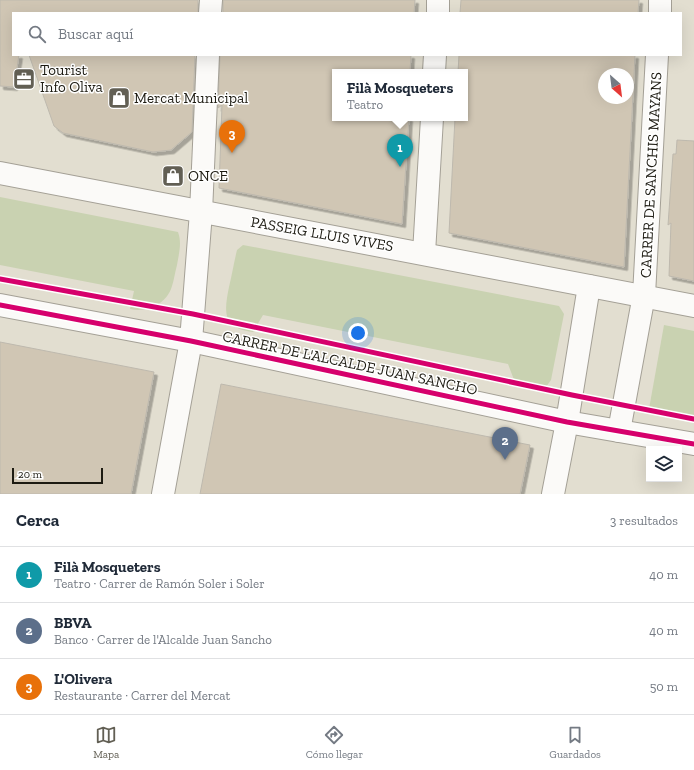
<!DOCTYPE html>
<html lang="es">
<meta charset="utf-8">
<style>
:root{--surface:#fff;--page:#f2f2f3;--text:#1f2937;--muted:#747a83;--line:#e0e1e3;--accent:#625f54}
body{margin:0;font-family:"Zilla Slab",serif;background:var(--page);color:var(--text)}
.controls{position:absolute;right:12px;bottom:12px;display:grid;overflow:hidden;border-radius:0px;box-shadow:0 4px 16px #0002}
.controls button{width:36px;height:36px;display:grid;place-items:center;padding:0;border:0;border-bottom:1px solid var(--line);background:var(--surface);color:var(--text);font:20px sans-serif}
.compass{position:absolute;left:598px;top:68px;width:36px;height:36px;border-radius:50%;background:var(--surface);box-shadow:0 4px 16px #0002;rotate:152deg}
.scale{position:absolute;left:12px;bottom:10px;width:91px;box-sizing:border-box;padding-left:4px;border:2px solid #1d1b12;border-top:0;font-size:11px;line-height:14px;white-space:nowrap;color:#1d1b12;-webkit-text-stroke:3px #fff;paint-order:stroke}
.you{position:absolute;left:358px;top:333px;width:14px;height:14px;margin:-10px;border:3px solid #fff;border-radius:50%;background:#1a73e8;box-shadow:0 0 0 6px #1a73e833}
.badge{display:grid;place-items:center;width:26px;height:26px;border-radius:50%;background:var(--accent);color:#fff;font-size:13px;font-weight:700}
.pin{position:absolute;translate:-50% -33px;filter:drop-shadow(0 1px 2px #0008)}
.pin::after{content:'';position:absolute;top:21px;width:14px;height:12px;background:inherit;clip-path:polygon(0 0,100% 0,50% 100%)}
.popup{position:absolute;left:332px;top:69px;width:136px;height:52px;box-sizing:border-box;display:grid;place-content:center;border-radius:0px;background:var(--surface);filter:drop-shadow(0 1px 3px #0005);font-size:13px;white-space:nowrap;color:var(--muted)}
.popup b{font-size:15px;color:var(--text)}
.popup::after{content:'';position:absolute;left:50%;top:100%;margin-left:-8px;border:8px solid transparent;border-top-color:var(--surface)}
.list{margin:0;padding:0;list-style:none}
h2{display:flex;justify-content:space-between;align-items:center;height:52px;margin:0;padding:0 16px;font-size:17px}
h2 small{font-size:13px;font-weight:400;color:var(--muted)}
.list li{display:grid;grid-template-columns:26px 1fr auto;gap:12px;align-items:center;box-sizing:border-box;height:56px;padding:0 16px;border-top:1px solid var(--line)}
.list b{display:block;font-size:15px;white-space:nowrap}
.list p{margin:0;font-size:13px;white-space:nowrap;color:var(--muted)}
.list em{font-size:13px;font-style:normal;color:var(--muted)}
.icon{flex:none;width:22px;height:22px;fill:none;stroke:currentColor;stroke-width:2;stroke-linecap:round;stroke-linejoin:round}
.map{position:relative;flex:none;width:694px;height:494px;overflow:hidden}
.search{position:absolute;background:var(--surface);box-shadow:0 4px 16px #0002;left:12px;right:12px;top:12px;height:44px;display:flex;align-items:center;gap:10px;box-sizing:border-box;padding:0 14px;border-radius:0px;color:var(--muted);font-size:15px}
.sheet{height:220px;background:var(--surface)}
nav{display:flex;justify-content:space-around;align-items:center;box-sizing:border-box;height:56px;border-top:1px solid var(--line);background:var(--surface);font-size:11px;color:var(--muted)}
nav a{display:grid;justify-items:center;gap:2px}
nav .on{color:var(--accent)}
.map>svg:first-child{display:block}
.green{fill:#c9d2b1}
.building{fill:#d0c6b4;stroke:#beb9ae;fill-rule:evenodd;filter:url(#shadow)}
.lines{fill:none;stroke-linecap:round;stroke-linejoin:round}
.street-casing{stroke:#a4a096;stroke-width:24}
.secondary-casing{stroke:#a4a096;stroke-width:24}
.street{stroke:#fbfaf8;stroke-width:22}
.secondary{stroke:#fbfaf8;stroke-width:22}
.cycleway-casing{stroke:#fff;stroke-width:8}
.cycleway{stroke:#d6006c;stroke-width:5}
.labels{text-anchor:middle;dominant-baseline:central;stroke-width:3;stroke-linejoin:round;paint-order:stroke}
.poi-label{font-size:15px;fill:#1d1b12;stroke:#fff;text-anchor:start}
.street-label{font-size:15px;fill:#1d1b12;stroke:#fff}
</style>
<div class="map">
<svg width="694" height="494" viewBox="0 0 694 494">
<defs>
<filter id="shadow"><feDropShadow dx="3.5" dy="3.5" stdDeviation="0" flood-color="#0004"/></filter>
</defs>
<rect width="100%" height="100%" fill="#e2ded0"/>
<g class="green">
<path d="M 0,197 L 178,232 C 182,243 179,253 177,265 C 175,272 174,280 172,286 C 167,304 147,313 130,309 L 134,291 L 0,265 Z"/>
<path d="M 243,245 L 559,306 L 564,314 L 551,380 L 546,387 L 540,388 L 516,385 L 508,364 L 263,315 L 253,332 C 222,328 224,312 229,287 C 232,275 234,262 237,250 Z"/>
<path d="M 664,325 L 694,331 L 694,417 L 649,409 Z"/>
</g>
<g class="building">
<path d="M 0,0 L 198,0 L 198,13 L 13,13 L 13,55 L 19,55 L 14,87 L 0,86 Z"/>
<path d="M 223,0 L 415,0 L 414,13 L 223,13 Z"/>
<path d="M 461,0 L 639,0 L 638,13 L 460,13 Z"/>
<path d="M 29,55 L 195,55 L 192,132 L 171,150 L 153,152 L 63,133 L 54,126 Z"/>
<path d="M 220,55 L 411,55 L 410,72 L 335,72 L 335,118 L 409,118 L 402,224 L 219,188 L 222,105 L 218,108 Z"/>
<path d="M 459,55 L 635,55 L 624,267 L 449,233 L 455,118 L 465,118 L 465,72 L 458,72 ZM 604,74 L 628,74 L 628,98 L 604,98 Z"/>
<path d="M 677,140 L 694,141 L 694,281 L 669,276 L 671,223 L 668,225 L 673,154 L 676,154 Z"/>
<path d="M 0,342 L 154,372 L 131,494 L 0,494 Z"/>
<path d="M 221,384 L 530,445 L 520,494 L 200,494 Z"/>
</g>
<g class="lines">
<g class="street-casing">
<g id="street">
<path d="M 210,13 L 211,0"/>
<path d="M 438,13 L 438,0"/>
<path d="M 660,13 L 660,0"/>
<path d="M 434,72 L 435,55"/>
<path d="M 201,212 L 208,55"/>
<path d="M 424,253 L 432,118"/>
<path d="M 644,295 L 657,55"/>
<path d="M 553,494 L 567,422"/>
</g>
</g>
<g class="secondary-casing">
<g id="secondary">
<path d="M 0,173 L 694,306"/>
<path d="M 0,305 L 191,341 L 567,422 L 694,444"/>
<path d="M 567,422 L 589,286"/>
<path d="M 619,431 L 644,295"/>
<path d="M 163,494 L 191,341 L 201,212"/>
</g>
</g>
<use href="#street" class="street"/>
<use href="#secondary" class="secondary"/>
<g class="cycleway-casing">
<g id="cycleway">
<path d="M 0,279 L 193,314 L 572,395 L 694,419"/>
<path d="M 0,305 L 191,341 L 567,422 L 694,444"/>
</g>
</g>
<use href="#cycleway" class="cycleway"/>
</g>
<defs>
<g id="office-square" transform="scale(1.15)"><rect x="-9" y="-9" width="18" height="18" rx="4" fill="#625f54" stroke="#fff"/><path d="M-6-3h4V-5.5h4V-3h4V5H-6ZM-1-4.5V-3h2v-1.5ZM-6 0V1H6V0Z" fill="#fff"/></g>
<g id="shop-square" transform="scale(1.15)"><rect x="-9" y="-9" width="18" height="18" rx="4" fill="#625f54" stroke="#fff"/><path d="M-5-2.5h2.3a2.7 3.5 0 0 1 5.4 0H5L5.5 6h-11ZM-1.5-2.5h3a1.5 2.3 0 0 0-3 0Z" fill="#fff"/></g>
</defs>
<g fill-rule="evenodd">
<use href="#office-square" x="24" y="79"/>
<use href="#shop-square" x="119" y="98"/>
<use href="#shop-square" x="173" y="176"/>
</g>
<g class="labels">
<g class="poi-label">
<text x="40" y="70">Tourist<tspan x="40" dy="17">Info Oliva</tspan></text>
<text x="134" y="98">Mercat Municipal</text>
<text x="188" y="176">ONCE</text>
</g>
<g class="street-label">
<text transform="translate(651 175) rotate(-87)">CARRER DE SANCHIS MAYANS</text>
<text transform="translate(322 234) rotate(10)">PASSEIG LLUIS VIVES</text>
<text transform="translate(350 363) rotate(12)">CARRER DE L'ALCALDE JUAN SANCHO</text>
</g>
</g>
</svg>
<div class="controls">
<button><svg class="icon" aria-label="layers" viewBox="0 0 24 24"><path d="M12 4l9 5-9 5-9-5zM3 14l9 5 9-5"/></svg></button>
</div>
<svg class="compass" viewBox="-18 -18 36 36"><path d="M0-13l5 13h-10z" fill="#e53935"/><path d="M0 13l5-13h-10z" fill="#747a83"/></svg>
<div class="scale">20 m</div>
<div class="you"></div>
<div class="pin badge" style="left:400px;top:167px;background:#0f9aa8">1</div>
<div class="popup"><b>Filà Mosqueters</b>Teatro</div>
<div class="pin badge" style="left:505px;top:460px;background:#5c6f8a">2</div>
<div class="pin badge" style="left:232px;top:153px;background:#e8710a">3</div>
<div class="search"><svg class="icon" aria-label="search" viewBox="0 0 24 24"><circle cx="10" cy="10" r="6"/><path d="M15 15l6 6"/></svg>Buscar aquí</div>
</div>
<section class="sheet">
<h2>Cerca<small>3 resultados</small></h2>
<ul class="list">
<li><span class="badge" style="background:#0f9aa8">1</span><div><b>Filà Mosqueters</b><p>Teatro · Carrer de Ramón Soler i Soler</p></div><em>40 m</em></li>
<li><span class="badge" style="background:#5c6f8a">2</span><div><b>BBVA</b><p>Banco · Carrer de l'Alcalde Juan Sancho</p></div><em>40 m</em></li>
<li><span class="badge" style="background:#e8710a">3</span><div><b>L'Olivera</b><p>Restaurante · Carrer del Mercat</p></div><em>50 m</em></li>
</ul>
</section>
<nav>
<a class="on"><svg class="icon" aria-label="map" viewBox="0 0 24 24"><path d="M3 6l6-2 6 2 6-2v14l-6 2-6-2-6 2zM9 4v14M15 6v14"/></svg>Mapa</a>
<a><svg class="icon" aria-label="directions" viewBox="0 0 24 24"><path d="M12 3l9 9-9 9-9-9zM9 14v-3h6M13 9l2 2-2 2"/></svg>Cómo llegar</a>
<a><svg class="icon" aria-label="saved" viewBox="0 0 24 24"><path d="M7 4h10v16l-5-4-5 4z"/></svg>Guardados</a>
</nav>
